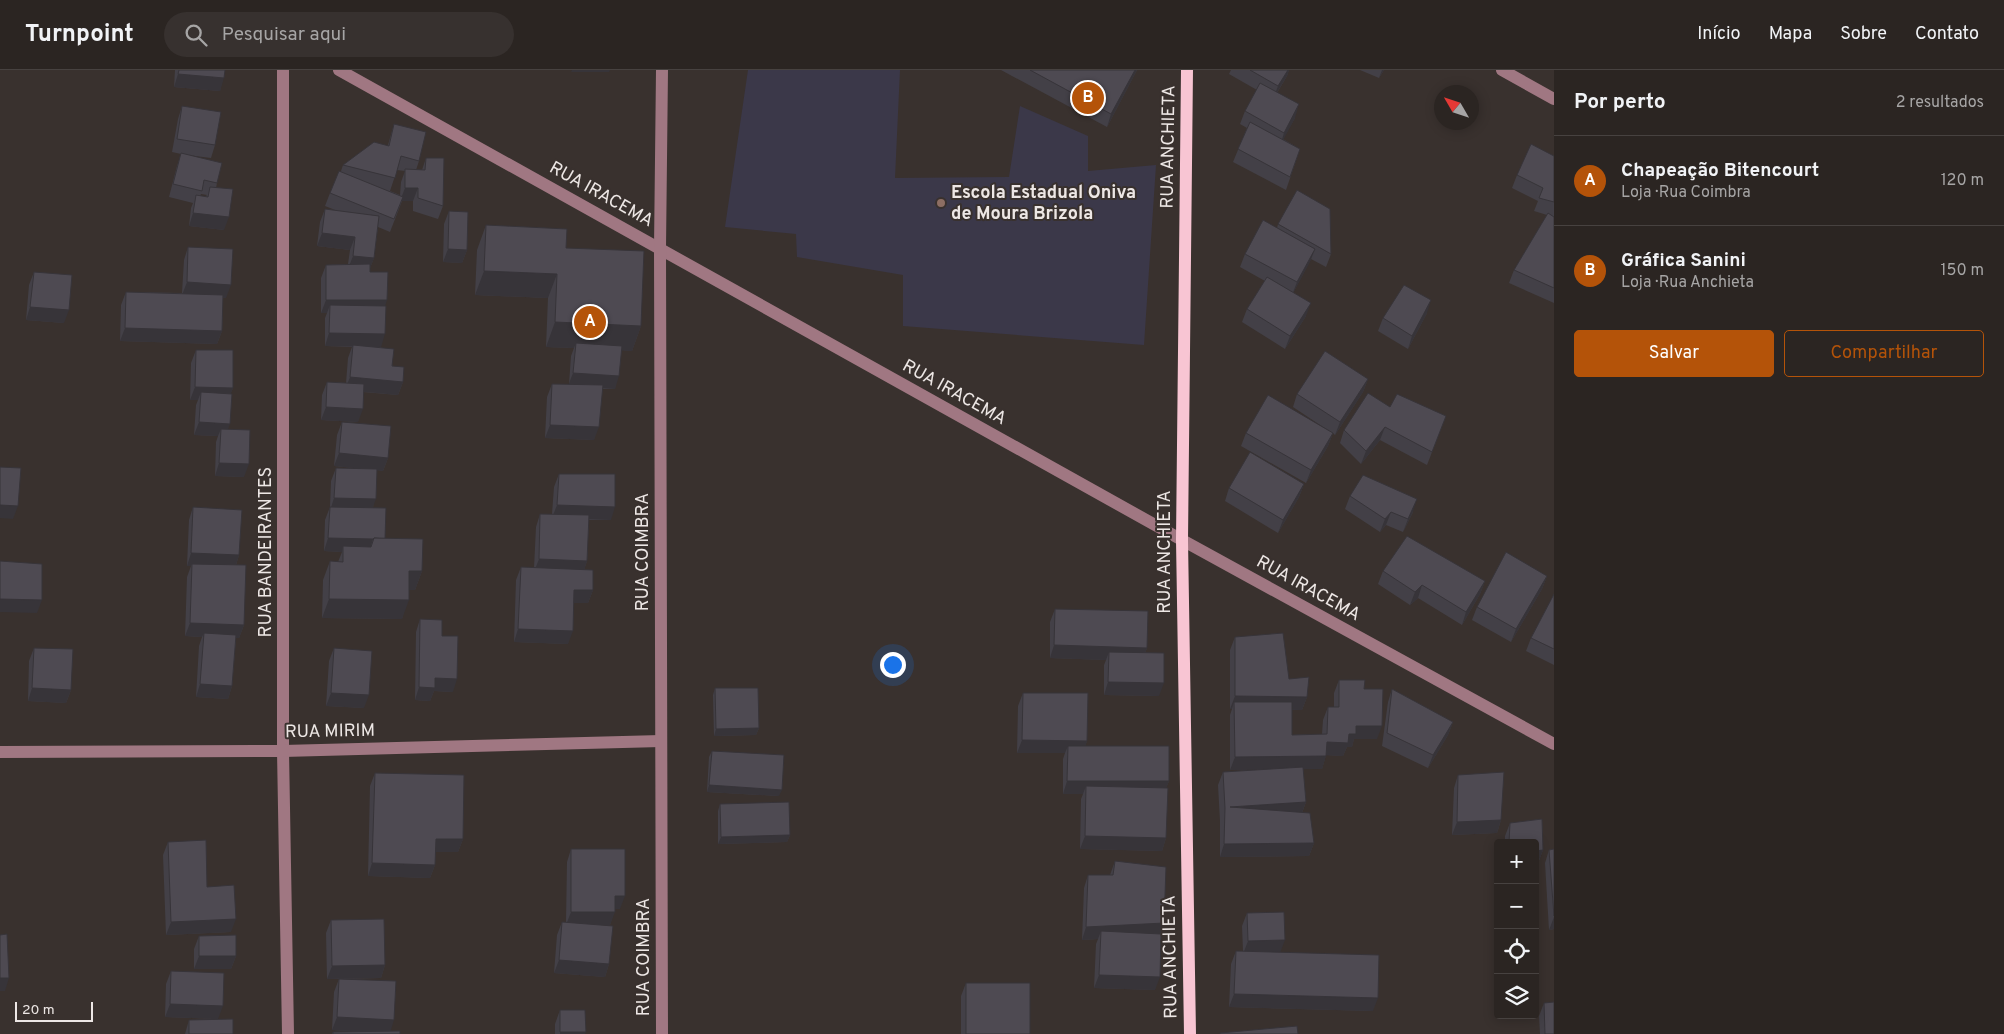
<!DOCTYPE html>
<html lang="pt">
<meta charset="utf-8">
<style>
:root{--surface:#2b2522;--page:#37312f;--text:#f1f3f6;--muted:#a6a5a5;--line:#474240;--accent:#b45309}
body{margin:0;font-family:Overpass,sans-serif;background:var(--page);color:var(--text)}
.controls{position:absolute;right:15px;bottom:15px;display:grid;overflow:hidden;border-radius:5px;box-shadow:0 2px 12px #0003}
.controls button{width:45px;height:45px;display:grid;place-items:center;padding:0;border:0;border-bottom:1px solid var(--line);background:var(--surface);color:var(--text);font:25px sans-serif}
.compass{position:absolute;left:1434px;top:15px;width:45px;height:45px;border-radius:50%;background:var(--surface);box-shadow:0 2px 12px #0003;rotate:309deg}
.scale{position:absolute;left:15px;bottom:12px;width:78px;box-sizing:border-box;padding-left:5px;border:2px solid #ede7e5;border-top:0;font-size:14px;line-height:18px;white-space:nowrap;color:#ede7e5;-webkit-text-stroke:4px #39312e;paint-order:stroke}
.you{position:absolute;left:892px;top:594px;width:18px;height:18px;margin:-12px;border:4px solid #fff;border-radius:50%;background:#1a73e8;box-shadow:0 0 0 8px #1a73e833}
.badge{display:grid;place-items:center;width:32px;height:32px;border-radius:50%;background:var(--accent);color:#fff;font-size:16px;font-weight:700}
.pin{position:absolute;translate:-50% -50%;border:2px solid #fff;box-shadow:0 1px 5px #0006}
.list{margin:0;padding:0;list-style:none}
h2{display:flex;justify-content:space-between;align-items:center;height:65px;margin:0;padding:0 20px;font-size:21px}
h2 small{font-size:16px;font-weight:400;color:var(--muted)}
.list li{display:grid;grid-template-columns:32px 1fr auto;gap:15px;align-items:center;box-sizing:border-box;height:90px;padding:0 20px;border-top:1px solid var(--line)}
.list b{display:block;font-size:19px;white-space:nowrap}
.list p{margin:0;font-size:16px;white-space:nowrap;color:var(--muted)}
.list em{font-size:16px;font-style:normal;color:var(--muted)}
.actions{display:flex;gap:10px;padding:15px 20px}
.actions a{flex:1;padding:11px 0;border:1px solid var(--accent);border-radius:5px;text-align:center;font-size:18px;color:var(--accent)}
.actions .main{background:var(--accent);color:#fff}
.icon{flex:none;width:28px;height:28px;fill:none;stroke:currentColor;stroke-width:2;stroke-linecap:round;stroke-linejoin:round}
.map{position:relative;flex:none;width:1554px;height:964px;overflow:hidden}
header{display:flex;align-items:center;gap:30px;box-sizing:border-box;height:70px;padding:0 25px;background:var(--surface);border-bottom:1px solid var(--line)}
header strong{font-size:24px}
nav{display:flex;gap:28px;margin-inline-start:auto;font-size:18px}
.search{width:350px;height:45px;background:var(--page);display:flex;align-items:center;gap:12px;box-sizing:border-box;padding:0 18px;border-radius:28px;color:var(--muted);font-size:19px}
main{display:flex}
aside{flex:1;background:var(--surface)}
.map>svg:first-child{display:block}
.education{fill:#3b3849}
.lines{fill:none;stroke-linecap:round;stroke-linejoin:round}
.minor{stroke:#a07782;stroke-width:12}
.major{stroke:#f8c5d3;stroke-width:12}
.wall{fill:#434047;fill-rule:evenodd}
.shaded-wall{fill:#373439}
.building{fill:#4e4a52;stroke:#373439}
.education-dot{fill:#8d6e63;stroke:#39312e;stroke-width:2}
.labels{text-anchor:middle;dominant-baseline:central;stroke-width:4;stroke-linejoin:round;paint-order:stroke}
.street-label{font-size:18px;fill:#ede7e5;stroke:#39312e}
.poi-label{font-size:18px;font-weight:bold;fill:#ede7e5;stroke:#39312e;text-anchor:start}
</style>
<header>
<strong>Turnpoint</strong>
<div class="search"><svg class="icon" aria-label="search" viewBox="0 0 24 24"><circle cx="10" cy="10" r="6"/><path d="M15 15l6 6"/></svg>Pesquisar aqui</div>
<nav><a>Início</a><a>Mapa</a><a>Sobre</a><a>Contato</a></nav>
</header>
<main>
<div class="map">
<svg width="1554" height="964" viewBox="0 0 1554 964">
<rect width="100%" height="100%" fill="#39312e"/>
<path class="education" d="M 748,0 L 900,0 L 895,108 L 1009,107 L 1020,36 L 1088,66 L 1088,101 L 1156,95 L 1144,275 L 903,256 L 903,205 L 797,187 L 796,164 L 725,157 Z"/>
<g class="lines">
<g class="minor">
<path d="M 283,0 L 283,681 L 288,964"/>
<path d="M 339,0 L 1182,470 L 1554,674"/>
<path d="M 1502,0 L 1554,29"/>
<path d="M 0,682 L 283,681 L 661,671"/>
<path d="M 662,964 L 660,178 L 662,0"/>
</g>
<path class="major" d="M 1187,0 L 1182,470 L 1190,964"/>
</g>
<g class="wall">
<path d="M 175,0 L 225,0 L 220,21 L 174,17 Z"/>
<path d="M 1001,0 L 1137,0 L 1107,57 Z"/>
<path d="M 1231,0 L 1289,0 L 1287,6 L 1277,23 L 1295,48 L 1283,69 L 1300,79 L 1286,120 L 1233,92 L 1247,58 L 1240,54 L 1245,41 L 1257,20 L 1229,4 Z"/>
<path d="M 1360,0 L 1384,0 L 1379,8 Z"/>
<path d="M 182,36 L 215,75 L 211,88 L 187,85 L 217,113 L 216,118 L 224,160 L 189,156 L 191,138 L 193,133 L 169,127 L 177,96 L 181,84 L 172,82 L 178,49 ZM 201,124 L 207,125 L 206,126 L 200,126 Z"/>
<path d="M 394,54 L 419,91 L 416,100 L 422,100 L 426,88 L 443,136 L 438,149 L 413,141 L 413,131 L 402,131 L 390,162 L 378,157 L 374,188 L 370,198 L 370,202 L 385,236 L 381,277 L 403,312 L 398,325 L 363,322 L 358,352 L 321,350 L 322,325 L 327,312 L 346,313 L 348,288 L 352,277 L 325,276 L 325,248 L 327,243 L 321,243 L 321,208 L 326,195 L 348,194 L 350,180 L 317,176 L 320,152 L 325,139 L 335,140 L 325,136 L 330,123 L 341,101 L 343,95 L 388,75 ZM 397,100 L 405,101 L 401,112 L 400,125 L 390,121 Z"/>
<path d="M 1554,86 L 1554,233 L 1509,213 L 1514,200 L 1547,145 L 1534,141 L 1538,131 L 1512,118 L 1517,105 Z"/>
<path d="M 449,141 L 467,180 L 462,193 L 443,192 L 444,154 Z"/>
<path d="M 1278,154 L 1331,184 L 1326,197 L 1311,189 L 1293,223 L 1306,246 L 1285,279 L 1242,252 L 1247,239 L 1265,211 L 1240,197 L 1245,184 L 1277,158 Z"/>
<path d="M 486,155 L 566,178 L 641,256 L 632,281 L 621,280 L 615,319 L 602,319 L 594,370 L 545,368 L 547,327 L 552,314 L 569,314 L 571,286 L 574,278 L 546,277 L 548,228 L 475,225 L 477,180 Z"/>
<path d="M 188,177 L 226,228 L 223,228 L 222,261 L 217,274 L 120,271 L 121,235 L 126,222 L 182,223 L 184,190 Z"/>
<path d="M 34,202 L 64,253 L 26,250 L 29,215 Z"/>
<path d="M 1427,243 L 1408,279 L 1378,261 L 1383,248 Z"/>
<path d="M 196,280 L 233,318 L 230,324 L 228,359 L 244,407 L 215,406 L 216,372 L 218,366 L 194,365 L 196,335 L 198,330 L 190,330 L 191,293 Z"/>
<path d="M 1368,309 L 1363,322 L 1335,365 L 1333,363 L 1328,376 L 1306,413 L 1241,376 L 1246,363 L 1332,363 L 1293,337 L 1297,324 Z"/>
<path d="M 1390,337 L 1446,346 L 1427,395 L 1380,370 L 1361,394 L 1340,373 L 1344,360 Z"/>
<path d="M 342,352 L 388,388 L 383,401 L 377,400 L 373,438 L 385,469 L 422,501 L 415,520 L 409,520 L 402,549 L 322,548 L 323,510 L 330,491 L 338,492 L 342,482 L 324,481 L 325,450 L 330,437 L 331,411 L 336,398 L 363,399 L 334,396 L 337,365 Z"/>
<path d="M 559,404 L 611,450 L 589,450 L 587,491 L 584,500 L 593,520 L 588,533 L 574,533 L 568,574 L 514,572 L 516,510 L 521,497 L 534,498 L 536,457 L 540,444 L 552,444 L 554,417 Z"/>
<path d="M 1304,414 L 1299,427 L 1278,463 L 1225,431 L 1229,418 Z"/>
<path d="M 1350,426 L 1413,442 L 1403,462 L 1386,455 L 1380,462 L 1345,439 Z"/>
<path d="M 193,437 L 239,485 L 236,495 L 244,555 L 239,568 L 236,568 L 232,616 L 228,629 L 196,627 L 199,576 L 202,567 L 185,566 L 187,507 L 191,496 L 187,496 L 189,450 Z"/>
<path d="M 1383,501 L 1485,511 L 1480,524 L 1462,555 L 1418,528 L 1410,535 L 1378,514 Z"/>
<path d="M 1547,506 L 1542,519 L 1511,572 L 1472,550 L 1477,537 Z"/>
<path d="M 1554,524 L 1554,595 L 1526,581 L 1531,568 Z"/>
<path d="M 1055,539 L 1147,578 L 1145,583 L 1159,626 L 1104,625 L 1104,595 L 1106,590 L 1050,588 L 1050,552 Z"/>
<path d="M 420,549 L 442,566 L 453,622 L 434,621 L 430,631 L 415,630 L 416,562 Z"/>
<path d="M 1235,567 L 1289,609 L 1307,627 L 1302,640 L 1292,640 L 1292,665 L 1322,664 L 1323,650 L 1328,637 L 1334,637 L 1334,623 L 1339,610 L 1364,619 L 1377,669 L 1354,669 L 1352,677 L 1347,677 L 1343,686 L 1326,685 L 1322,699 L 1303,699 L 1306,732 L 1302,743 L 1314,773 L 1309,786 L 1220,787 L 1220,751 L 1218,715 L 1223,702 L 1264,699 L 1230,700 L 1230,645 L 1232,639 L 1230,639 L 1230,580 Z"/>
<path d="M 34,578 L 71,620 L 66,633 L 28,631 L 29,591 Z"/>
<path d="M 334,578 L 364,638 L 326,636 L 329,591 Z"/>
<path d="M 715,618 L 759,658 L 756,665 L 714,666 L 713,625 Z"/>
<path d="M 1392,619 L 1453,652 L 1448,665 L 1428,698 L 1382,676 L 1388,632 Z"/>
<path d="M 1023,623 L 1087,671 L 1085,676 L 1169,711 L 1166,718 L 1166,768 L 1162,781 L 1080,779 L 1081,729 L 1083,724 L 1063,724 L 1063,689 L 1065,683 L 1017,683 L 1018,636 Z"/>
<path d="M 712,681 L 779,726 L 707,722 L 709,687 Z"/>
<path d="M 375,703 L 463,769 L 458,782 L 435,782 L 435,795 L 430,808 L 368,806 L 370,716 Z"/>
<path d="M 1458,705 L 1501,750 L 1497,763 L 1452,765 L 1454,718 Z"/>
<path d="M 720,734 L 790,765 L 787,772 L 718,774 L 718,741 Z"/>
<path d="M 1542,749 L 1543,780 L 1538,793 L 1535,793 L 1535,773 L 1505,773 L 1505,766 L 1510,753 Z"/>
<path d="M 168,772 L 207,817 L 231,862 L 166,865 L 163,785 Z"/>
<path d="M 571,779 L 620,839 L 615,839 L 610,855 L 594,855 L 609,894 L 605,907 L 554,903 L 557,865 L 562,852 L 566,852 L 567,792 Z"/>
<path d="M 1554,779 L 1554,859 L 1549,860 L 1545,793 L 1549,780 Z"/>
<path d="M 1115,791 L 1164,853 L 1161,864 L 1155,920 L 1094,918 L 1096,874 L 1098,869 L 1082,870 L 1084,818 L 1088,805 L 1110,805 Z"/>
<path d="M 1247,843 L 1280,882 L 1373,941 L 1229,937 L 1231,894 L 1236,881 L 1243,881 L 1242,856 Z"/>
<path d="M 331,850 L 385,895 L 381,908 L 342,909 L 390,962 L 400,964 L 332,964 L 333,962 L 366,962 L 332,960 L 334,922 L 339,909 L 327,909 L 326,863 Z"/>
<path d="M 199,866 L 236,886 L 231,899 L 194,899 L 194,879 Z"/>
<path d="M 171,901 L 218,949 L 165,947 L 166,914 Z"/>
<path d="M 966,913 L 1030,964 L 961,964 L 961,926 Z"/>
<path d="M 1544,933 L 1554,964 L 1540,964 L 1539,946 Z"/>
<path d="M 560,940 L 585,964 L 555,964 L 555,954 Z"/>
<path d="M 189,950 L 233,964 L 185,964 Z"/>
</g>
<g class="shaded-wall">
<path d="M 572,0 L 610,0 L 609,2 L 571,2 Z"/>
<path d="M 1135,0 L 1137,0 L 1107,57 L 1111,44 Z"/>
<path d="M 1288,0 L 1289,0 L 1287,6 L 1273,29 L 1278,16 Z"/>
<path d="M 1382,0 L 1384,0 L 1379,8 Z"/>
<path d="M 178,4 L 224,8 L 220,21 L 174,17 Z"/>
<path d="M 1299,34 L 1295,48 L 1280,76 L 1284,63 Z"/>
<path d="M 405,118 L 418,118 L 413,131 L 402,131 L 390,162 L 402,131 L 400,131 Z"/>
<path d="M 193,143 L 229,147 L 224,160 L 189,156 Z"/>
<path d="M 322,163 L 355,167 L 350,180 L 317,176 Z"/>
<path d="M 448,179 L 467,180 L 462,193 L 443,192 Z"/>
<path d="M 1315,179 L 1310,192 L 1292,225 L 1297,212 Z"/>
<path d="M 353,186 L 374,188 L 369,201 L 348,199 Z"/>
<path d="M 484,201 L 557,204 L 548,228 L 475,225 Z"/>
<path d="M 187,212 L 231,215 L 226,228 L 182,225 Z"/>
<path d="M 326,230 L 387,230 L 383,243 L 330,235 L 327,243 L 321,243 Z"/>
<path d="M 1431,230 L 1427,243 L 1408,279 L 1412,266 Z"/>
<path d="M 1311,233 L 1306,246 L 1285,279 L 1290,266 Z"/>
<path d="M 30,237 L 69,240 L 64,253 L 26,250 Z"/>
<path d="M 555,252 L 641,256 L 632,281 L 575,278 L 576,273 L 574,278 L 546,277 Z"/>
<path d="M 125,258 L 222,261 L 217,274 L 120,271 Z"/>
<path d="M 329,263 L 385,264 L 381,277 L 325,276 Z"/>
<path d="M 573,303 L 619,306 L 615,319 L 568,316 Z"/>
<path d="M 350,307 L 403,312 L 398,325 L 345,320 Z"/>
<path d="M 1368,309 L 1363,322 L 1335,365 L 1340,352 Z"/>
<path d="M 195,317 L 233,318 L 228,331 L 201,322 L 198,330 L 190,330 Z"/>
<path d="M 326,337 L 363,339 L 358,352 L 321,350 Z"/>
<path d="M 199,352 L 230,354 L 225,367 L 221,359 L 218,366 L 194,365 Z"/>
<path d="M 550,355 L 599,357 L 594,370 L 545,368 Z"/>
<path d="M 1385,357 L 1380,370 L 1361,394 L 1366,381 Z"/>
<path d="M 1333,363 L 1328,376 L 1306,413 L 1311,400 Z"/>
<path d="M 339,383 L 388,388 L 383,401 L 334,396 Z"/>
<path d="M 219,393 L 249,394 L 244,407 L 215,406 Z"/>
<path d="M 1304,414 L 1299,427 L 1278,463 L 1283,450 Z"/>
<path d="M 334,428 L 376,429 L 371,442 L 330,441 Z"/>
<path d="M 1417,429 L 1413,442 L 1403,462 L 1408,449 Z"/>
<path d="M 0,435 L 18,436 L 13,449 L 0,448 Z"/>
<path d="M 557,435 L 615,437 L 611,450 L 552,448 Z"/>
<path d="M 1391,442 L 1386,455 L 1380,462 L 1385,449 Z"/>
<path d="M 328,468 L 373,469 L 369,482 L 343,476 L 342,482 L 324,481 Z"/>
<path d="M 191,483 L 239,485 L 235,498 L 192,494 L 191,496 L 187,496 Z"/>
<path d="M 539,489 L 587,491 L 583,504 L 534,502 Z"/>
<path d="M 409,501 L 422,501 L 415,520 L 402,520 Z"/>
<path d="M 1547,506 L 1542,519 L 1511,572 L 1516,559 Z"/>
<path d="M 1485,511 L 1480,524 L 1462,555 L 1466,542 Z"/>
<path d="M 1422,515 L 1418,528 L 1410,535 L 1415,522 Z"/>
<path d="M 574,520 L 593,520 L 588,533 L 570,533 Z"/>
<path d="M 0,529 L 42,530 L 37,543 L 0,542 Z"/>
<path d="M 329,529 L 409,530 L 402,549 L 322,548 Z"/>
<path d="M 190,553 L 244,555 L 239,568 L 203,567 L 204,563 L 202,567 L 185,566 Z"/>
<path d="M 518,559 L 573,561 L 568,574 L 514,572 Z"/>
<path d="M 1054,575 L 1147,578 L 1142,591 L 1109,582 L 1106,590 L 1050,588 Z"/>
<path d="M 435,608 L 457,609 L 453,622 L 434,621 L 430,631 L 415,630 L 419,617 Z"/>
<path d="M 1108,612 L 1164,613 L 1159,626 L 1104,625 Z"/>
<path d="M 200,614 L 232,616 L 228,629 L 196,627 Z"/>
<path d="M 32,618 L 71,620 L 66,633 L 28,631 Z"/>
<path d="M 331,623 L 369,625 L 364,638 L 326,636 Z"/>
<path d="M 1235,626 L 1307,627 L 1302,640 L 1235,639 L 1234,632 L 1232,639 L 1230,639 Z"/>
<path d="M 1453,652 L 1448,665 L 1428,698 L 1433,685 Z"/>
<path d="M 1356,656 L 1382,656 L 1377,669 L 1354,669 L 1352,677 L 1347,677 L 1343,686 L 1322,685 L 1327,672 L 1349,664 Z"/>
<path d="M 759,658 L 756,665 L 714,666 L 716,659 Z"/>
<path d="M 1022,670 L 1087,671 L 1083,684 L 1068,676 L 1065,683 L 1017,683 Z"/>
<path d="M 1326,686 L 1322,699 L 1230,700 L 1235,687 Z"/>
<path d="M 1067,711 L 1169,711 L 1164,724 L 1086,716 L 1083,724 L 1063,724 Z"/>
<path d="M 709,715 L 782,720 L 779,726 L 707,722 Z"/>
<path d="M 1306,732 L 1301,745 L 1230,737 Z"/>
<path d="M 1501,750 L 1497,763 L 1452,765 L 1457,752 Z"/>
<path d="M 790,765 L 787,772 L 718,774 L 721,767 Z"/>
<path d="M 1085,766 L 1166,768 L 1162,781 L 1080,779 Z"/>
<path d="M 436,769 L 463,769 L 458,782 L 431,782 Z"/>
<path d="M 1314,773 L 1309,786 L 1220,787 L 1224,774 Z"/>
<path d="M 1543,780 L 1538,793 L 1535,793 L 1535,781 Z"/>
<path d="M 372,793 L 435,795 L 430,808 L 368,806 Z"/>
<path d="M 615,826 L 625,826 L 620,839 L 610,839 Z"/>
<path d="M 571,842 L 615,842 L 610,855 L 566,855 Z"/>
<path d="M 1554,847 L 1554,859 L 1549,860 Z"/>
<path d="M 236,849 L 231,862 L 166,865 L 171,852 Z"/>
<path d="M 1164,853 L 1160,866 L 1101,861 L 1098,869 L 1082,870 L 1086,857 Z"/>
<path d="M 1285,870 L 1280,883 L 1243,884 L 1248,871 Z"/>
<path d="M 199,886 L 236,886 L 231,899 L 194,899 Z"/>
<path d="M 559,890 L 609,894 L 605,907 L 554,903 Z"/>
<path d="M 385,895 L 381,908 L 327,909 L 332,896 Z"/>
<path d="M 1099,905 L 1160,907 L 1155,920 L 1094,918 Z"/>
<path d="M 0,908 L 9,908 L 5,921 L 0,921 Z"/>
<path d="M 1234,924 L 1378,928 L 1373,941 L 1229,937 Z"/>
<path d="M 170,934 L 223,936 L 218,949 L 165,947 Z"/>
<path d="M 337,947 L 394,950 L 390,963 L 332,960 Z"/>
<path d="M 560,962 L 586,962 L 585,964 L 560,964 Z"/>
</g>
<g class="building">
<path d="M 179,0 L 225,0 L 224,8 L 178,4 Z"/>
<path d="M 1030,0 L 1135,0 L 1111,44 Z"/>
<path d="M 1250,0 L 1288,0 L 1278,16 Z"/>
<path d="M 1260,13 L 1299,34 L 1284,63 L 1245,41 Z"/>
<path d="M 182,36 L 221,42 L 215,75 L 177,69 Z"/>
<path d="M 1250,52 L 1300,79 L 1290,107 L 1238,79 Z"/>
<path d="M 394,54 L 426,62 L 419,91 L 401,86 L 395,108 L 343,95 L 374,72 L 389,76 Z"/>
<path d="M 1531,74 L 1554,86 L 1554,132 L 1539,128 L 1543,118 L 1517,105 Z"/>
<path d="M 181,83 L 222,93 L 217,113 L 204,110 L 202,121 L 173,114 Z"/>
<path d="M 426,88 L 444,88 L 443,136 L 418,128 L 418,118 L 405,118 L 405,99 L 425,100 Z"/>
<path d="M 339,101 L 403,127 L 394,149 L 330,123 Z"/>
<path d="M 210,117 L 233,119 L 229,147 L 193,143 L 196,125 L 208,127 Z"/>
<path d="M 1297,120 L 1330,139 L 1331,184 L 1278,154 Z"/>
<path d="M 325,139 L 379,146 L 374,188 L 353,186 L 355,167 L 322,163 Z"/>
<path d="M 449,141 L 468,142 L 467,180 L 448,179 Z"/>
<path d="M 1548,143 L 1554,147 L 1554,218 L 1514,200 Z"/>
<path d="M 1263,150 L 1315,179 L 1297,212 L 1245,184 Z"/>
<path d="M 486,155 L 567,159 L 566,178 L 644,181 L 641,256 L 555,252 L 557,204 L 484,201 Z"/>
<path d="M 188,177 L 233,179 L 231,215 L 187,212 Z"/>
<path d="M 370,194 L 370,202 L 388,202 L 387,230 L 326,230 L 326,195 Z"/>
<path d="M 34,202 L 72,205 L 69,240 L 30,237 Z"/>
<path d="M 1267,207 L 1311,233 L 1290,266 L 1247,239 Z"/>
<path d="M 1404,215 L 1431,230 L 1412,266 L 1383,248 Z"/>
<path d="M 126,222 L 223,225 L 222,261 L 125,258 Z"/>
<path d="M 330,235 L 386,236 L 385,264 L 329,263 Z"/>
<path d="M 576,273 L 622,276 L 619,306 L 573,303 Z"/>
<path d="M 353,275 L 394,279 L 392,296 L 404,297 L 403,312 L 350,307 Z"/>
<path d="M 196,280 L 233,280 L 233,318 L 195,317 Z"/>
<path d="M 1325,281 L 1368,309 L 1340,352 L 1297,324 Z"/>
<path d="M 327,312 L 364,314 L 363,339 L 326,337 Z"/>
<path d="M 552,314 L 603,315 L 599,357 L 550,355 Z"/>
<path d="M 201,322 L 232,324 L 230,354 L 199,352 Z"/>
<path d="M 1368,323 L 1390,337 L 1397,324 L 1446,346 L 1432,382 L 1385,357 L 1366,381 L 1344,360 Z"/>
<path d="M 1268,325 L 1333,363 L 1311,400 L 1246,363 Z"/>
<path d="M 342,352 L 391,356 L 388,388 L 339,383 Z"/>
<path d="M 221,359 L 250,360 L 249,394 L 219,393 Z"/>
<path d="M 1250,382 L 1304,414 L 1283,450 L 1229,418 Z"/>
<path d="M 0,397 L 21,398 L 18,436 L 0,435 Z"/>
<path d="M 336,398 L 377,399 L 376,429 L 334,428 Z"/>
<path d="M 559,404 L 615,404 L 615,437 L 557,435 Z"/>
<path d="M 1363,405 L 1417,429 L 1408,449 L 1391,442 L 1385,449 L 1350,426 Z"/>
<path d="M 193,437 L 242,440 L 239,485 L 191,483 Z"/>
<path d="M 330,437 L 386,438 L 385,469 L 374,468 L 373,469 L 328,468 Z"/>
<path d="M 540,444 L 589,445 L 587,491 L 539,489 Z"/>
<path d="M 1407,466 L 1485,511 L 1466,542 L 1422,515 L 1415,522 L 1383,501 Z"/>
<path d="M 374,468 L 423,469 L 422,501 L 409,501 L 409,530 L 329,529 L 330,491 L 343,492 L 343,476 L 371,477 Z"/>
<path d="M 1506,482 L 1547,506 L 1516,559 L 1477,537 Z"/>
<path d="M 0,491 L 42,494 L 42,530 L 0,529 Z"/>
<path d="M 192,494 L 246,495 L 244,555 L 190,553 Z"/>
<path d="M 521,497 L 593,500 L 593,520 L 574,520 L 573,561 L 518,559 Z"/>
<path d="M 1554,524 L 1554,579 L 1531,568 Z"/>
<path d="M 1055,539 L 1148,541 L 1147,578 L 1054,575 Z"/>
<path d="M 420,549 L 442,550 L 442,566 L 458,566 L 457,609 L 435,608 L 435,618 L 419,617 Z"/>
<path d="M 204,563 L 236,565 L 232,616 L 200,614 Z"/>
<path d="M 1283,563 L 1289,609 L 1309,607 L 1307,627 L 1235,626 L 1235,567 Z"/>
<path d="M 34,578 L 73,579 L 71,620 L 32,618 Z"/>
<path d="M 334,578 L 372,581 L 369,625 L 331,623 Z"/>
<path d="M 1109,582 L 1164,583 L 1164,613 L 1108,612 Z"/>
<path d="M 1339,610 L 1365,610 L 1364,619 L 1383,619 L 1382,656 L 1356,656 L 1356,664 L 1349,664 L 1348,673 L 1327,672 L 1326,686 L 1235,687 L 1234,632 L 1292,632 L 1292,665 L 1327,664 L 1328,637 L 1339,637 Z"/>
<path d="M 715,618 L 758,618 L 759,658 L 716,659 Z"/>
<path d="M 1392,619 L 1453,652 L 1433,685 L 1387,663 Z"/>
<path d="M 1023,623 L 1088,623 L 1087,671 L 1022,670 Z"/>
<path d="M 1068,676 L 1169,676 L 1169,711 L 1067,711 Z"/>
<path d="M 712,681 L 784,685 L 782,720 L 709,715 Z"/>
<path d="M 1303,697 L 1306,732 L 1230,737 L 1310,743 L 1314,773 L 1224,774 L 1225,738 L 1223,702 Z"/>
<path d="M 1504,702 L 1501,750 L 1457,752 L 1458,705 Z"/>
<path d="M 375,703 L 464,705 L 463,769 L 436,769 L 435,795 L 372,793 Z"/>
<path d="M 1086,716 L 1168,718 L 1166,768 L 1085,766 Z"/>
<path d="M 789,732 L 790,765 L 721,767 L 720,734 Z"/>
<path d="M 1542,749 L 1543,780 L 1535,781 L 1535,773 L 1509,773 L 1510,753 Z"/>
<path d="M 206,770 L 207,817 L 234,815 L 236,849 L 171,852 L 168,772 Z"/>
<path d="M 571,779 L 625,779 L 625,826 L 615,826 L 615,842 L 571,842 Z"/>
<path d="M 1554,779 L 1554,846 L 1549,780 Z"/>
<path d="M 1115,791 L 1166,797 L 1164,853 L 1086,857 L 1088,805 L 1113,805 Z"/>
<path d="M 1284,842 L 1285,870 L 1248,871 L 1247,843 Z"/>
<path d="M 384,849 L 385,895 L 332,896 L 331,850 Z"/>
<path d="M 562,852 L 613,856 L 609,894 L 559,890 Z"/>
<path d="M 1101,861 L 1161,864 L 1160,907 L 1099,905 Z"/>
<path d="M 7,864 L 9,908 L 0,908 L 0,865 Z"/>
<path d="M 236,865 L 236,886 L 199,886 L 199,866 Z"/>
<path d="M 1236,881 L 1379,885 L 1378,928 L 1234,924 Z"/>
<path d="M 171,901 L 224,903 L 223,936 L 170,934 Z"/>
<path d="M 339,909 L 396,911 L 394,950 L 337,947 Z"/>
<rect x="966" y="913" width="64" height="51"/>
<path d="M 1554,932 L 1554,964 L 1545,964 L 1544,933 Z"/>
<path d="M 560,940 L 585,940 L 586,962 L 560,962 Z"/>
<path d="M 233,949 L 233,964 L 189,964 L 189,950 Z"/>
<path d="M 1297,956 L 1298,964 L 1220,964 L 1220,963 Z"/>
<path d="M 400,961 L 400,964 L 333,964 L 333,962 Z"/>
</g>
<circle class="education-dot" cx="941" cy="133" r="5"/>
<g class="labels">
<g class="street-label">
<text transform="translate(1169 77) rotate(-89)">RUA ANCHIETA</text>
<text transform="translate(601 125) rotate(29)">RUA IRACEMA</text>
<text transform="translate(954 323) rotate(29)">RUA IRACEMA</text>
<text transform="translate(266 482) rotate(-90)">RUA BANDEIRANTES</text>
<text transform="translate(643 482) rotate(-90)">RUA COIMBRA</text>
<text transform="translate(1165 482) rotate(-90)">RUA ANCHIETA</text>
<text transform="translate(1308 519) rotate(29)">RUA IRACEMA</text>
<text transform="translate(330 662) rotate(-1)">RUA MIRIM</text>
<text transform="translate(644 887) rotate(-90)">RUA COIMBRA</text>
<text transform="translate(1171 887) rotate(-91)">RUA ANCHIETA</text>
</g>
<g class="poi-label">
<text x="951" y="123">Escola Estadual Oniva<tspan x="951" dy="21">de Moura Brizola</tspan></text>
</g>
</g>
</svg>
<div class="controls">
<button>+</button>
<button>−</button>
<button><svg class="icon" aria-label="locate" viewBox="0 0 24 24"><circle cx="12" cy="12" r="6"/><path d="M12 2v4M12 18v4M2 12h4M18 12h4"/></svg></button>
<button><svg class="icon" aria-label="layers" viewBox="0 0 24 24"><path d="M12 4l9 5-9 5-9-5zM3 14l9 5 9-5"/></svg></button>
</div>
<svg class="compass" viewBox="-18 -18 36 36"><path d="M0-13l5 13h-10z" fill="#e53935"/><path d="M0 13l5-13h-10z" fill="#a6a5a5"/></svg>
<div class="scale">20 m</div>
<div class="you"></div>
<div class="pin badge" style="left:590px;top:252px">A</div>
<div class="pin badge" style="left:1088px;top:28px">B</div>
</div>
<aside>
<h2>Por perto<small>2 resultados</small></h2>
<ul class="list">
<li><span class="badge">A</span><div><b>Chapeação Bitencourt</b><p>Loja · Rua Coimbra</p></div><em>120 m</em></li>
<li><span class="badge">B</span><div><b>Gráfica Sanini</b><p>Loja · Rua Anchieta</p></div><em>150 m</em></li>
</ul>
<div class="actions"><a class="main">Salvar</a><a>Compartilhar</a></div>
</aside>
</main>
